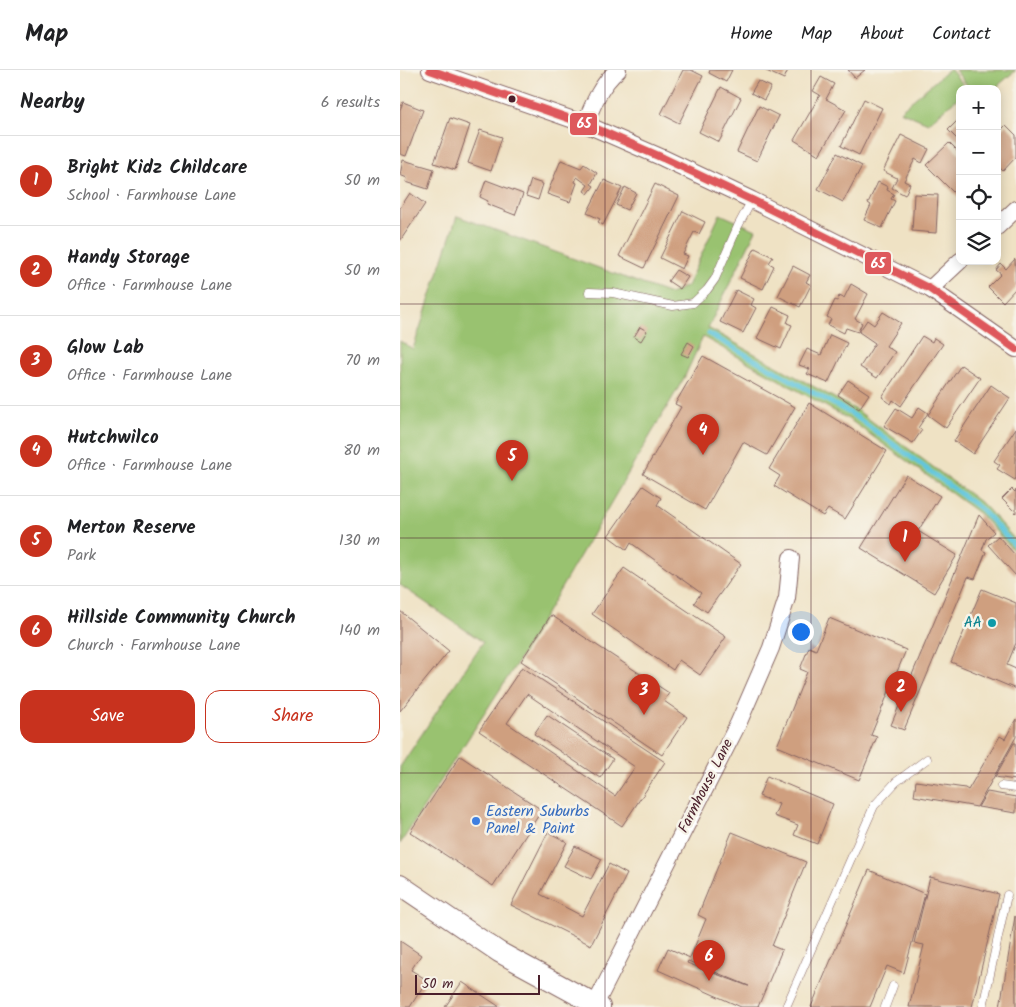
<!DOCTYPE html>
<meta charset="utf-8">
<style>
:root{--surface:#fff;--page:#f6f6f6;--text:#202124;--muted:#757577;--line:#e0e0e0;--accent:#c8321e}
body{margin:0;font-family:Kalam,sans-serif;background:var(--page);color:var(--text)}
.controls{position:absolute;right:15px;top:15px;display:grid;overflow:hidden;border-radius:10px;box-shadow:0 2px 12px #0003}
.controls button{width:45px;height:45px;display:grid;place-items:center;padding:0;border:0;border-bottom:1px solid var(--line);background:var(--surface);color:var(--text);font:25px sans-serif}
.scale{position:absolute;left:15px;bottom:12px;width:125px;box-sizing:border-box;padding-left:5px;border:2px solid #4a1f2b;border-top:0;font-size:14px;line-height:18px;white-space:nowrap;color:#4a1f2b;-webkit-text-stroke:4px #f7f3e8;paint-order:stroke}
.you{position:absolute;left:400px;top:561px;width:18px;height:18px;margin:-12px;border:4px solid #fff;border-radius:50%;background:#1a73e8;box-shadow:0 0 0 8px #1a73e833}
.badge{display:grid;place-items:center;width:32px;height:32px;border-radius:50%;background:var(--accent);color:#fff;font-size:16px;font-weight:700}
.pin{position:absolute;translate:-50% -41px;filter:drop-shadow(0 1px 2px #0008)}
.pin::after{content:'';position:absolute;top:26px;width:18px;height:15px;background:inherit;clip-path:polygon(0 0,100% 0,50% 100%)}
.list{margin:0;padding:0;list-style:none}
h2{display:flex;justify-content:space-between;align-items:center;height:65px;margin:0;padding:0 20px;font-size:21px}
h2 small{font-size:16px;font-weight:400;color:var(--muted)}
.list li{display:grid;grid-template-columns:32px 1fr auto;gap:15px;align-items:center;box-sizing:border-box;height:90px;padding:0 20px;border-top:1px solid var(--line)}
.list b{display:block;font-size:19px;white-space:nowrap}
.list p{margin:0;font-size:16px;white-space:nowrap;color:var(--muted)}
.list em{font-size:16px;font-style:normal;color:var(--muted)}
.actions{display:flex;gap:10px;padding:15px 20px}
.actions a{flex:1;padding:11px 0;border:1px solid var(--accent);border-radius:15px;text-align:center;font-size:18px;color:var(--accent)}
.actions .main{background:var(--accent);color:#fff}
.icon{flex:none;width:28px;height:28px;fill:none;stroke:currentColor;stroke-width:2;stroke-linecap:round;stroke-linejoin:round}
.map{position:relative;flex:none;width:616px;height:937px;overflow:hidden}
header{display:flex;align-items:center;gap:30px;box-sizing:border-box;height:70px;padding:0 25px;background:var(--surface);border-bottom:1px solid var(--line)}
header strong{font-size:24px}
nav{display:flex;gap:28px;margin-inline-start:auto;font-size:18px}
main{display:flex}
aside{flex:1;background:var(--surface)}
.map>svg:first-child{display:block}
.green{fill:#99c26f;stroke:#72704d}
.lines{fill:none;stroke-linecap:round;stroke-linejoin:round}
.stream{stroke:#61c6de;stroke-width:5}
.building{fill:#cf9f7f;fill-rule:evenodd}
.service-casing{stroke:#846361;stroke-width:9}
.minor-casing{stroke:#846361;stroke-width:18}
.tertiary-casing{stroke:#846361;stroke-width:22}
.service{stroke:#fff;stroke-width:8}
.minor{stroke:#fff;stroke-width:16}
.tertiary{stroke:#fff;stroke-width:20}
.bus-1-casing{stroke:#f7f3e8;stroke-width:11}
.bus-1{stroke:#de595c;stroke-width:8}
.grid{fill:none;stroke:#4a1f2b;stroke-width:1;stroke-opacity:0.55}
.bus-dot{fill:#4a1f2b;stroke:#f7f3e8;stroke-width:2}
.culture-dot{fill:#0f9aa8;stroke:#f7f3e8;stroke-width:2}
.shop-dot{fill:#3f7fe0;stroke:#f7f3e8;stroke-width:2}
.labels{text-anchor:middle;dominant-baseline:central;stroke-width:5;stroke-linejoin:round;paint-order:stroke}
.culture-label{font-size:15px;fill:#0d838f;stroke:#f7f3e8;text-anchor:end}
.street-label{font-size:15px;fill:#4a1f2b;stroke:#f7f3e8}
.shop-label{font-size:15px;fill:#366cbe;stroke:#f7f3e8;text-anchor:start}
.line-badge{stroke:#f7f3e8;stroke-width:2}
.badge-label{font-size:14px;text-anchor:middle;font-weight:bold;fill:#fff}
</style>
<header>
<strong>Map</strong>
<nav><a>Home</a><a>Map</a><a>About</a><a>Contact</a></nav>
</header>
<main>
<aside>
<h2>Nearby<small>6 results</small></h2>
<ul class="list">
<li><span class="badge">1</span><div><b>Bright Kidz Childcare</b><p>School · Farmhouse Lane</p></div><em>50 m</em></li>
<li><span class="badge">2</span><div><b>Handy Storage</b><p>Office · Farmhouse Lane</p></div><em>50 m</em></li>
<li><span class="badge">3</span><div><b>Glow Lab</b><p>Office · Farmhouse Lane</p></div><em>70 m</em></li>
<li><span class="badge">4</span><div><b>Hutchwilco</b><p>Office · Farmhouse Lane</p></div><em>80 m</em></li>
<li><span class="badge">5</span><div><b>Merton Reserve</b><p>Park</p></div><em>130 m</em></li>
<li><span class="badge">6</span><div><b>Hillside Community Church</b><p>Church · Farmhouse Lane</p></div><em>140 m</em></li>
</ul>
<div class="actions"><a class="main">Save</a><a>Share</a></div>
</aside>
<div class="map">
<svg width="616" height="937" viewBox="0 0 616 937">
<rect width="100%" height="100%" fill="#f7f3e8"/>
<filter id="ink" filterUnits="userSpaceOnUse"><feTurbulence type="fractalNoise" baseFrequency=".02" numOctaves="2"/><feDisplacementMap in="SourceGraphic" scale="10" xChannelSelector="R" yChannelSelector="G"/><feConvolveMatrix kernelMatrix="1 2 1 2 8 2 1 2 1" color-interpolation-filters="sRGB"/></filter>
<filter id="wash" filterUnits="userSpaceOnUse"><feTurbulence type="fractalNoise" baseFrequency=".0096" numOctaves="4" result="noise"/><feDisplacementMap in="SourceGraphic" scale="20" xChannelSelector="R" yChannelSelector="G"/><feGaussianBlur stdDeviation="1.12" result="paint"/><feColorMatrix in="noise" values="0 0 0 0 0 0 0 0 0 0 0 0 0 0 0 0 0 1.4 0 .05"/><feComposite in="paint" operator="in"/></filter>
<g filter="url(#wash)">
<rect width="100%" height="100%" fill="#efe2c4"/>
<g class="green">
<path d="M 548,0 L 551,0 L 567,19 L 560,19 L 560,26 L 528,53 L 500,41 Z"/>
<path d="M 555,0 L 616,0 L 594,19 L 570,19 Z"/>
<path d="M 320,144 L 356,160 L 308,258 L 458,341 L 584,435 L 616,471 L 616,483 L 580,444 L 450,350 L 303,267 L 284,308 L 119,590 L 0,774 L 0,697 L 83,572 L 0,515 L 0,271 L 13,279 L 57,146 L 270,224 L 287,216 Z"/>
</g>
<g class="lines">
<path class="stream" d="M 309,264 L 455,346 L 581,439 L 616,477"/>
</g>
<g id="blocks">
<g class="building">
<path d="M 283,0 L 291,0 L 303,6 L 279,53 L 261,44 Z"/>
<path d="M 310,0 L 332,0 L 326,12 L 309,3 Z"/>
<path d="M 364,0 L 388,0 L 384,9 Z"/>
<path d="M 448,0 L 465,0 L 455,8 Z"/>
<path d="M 421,7 L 434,14 L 426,29 L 446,40 L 419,85 L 394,70 L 420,25 L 413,21 Z"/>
<path d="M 358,11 L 371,17 L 364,30 L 351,23 Z"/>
<path d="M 321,17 L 341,28 L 319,72 L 299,62 Z"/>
<path d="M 464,29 L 482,38 L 459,85 L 441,76 Z"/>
<path d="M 3,32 L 23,40 L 6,86 L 0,84 L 0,40 Z"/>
<path d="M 359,36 L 379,46 L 357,91 L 337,82 Z"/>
<path d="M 50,48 L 70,55 L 55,100 L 34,93 Z"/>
<path d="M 557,51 L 560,53 L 560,72 L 548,60 Z"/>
<path d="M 606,55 L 616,65 L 616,87 L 603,101 L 597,95 L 597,64 Z"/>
<path d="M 80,60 L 102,67 L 91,101 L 68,93 Z"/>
<path d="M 501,65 L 529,79 L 522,93 L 515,89 L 504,111 L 510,114 L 505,125 L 492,118 L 497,108 L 483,101 Z"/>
<path d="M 549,73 L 560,84 L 560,129 L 526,95 Z"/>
<path d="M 437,83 L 462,96 L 443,132 L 418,119 Z"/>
<path d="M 3,90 L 34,99 L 28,119 L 6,112 L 7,108 L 0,105 Z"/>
<path d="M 161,90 L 181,98 L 184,94 L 197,103 L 191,114 L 194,116 L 188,124 L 184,121 L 188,115 L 177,107 L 175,112 L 177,113 L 170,132 L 147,124 Z"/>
<path d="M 86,110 L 123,124 L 115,145 L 87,134 L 88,131 L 80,127 Z"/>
<path d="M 131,110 L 143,114 L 138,130 L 126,126 Z"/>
<path d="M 204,110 L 222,118 L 203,155 L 198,152 L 200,149 L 187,143 Z"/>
<path d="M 478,112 L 488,117 L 487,120 L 494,124 L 491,129 L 495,131 L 482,158 L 464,150 L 471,135 L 468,133 Z"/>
<path d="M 255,114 L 279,126 L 244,198 L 219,186 Z"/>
<path d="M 225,117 L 236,123 L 227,140 L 216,135 Z"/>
<path d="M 10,123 L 25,134 L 0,171 L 0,138 Z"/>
<path d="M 514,124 L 538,125 L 536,163 L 512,161 Z"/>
<path d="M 283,141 L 305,152 L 299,164 L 294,162 L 283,184 L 288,186 L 282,199 L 260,188 Z"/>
<path d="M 355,178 L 373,187 L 369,193 L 374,196 L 363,219 L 340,208 Z"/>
<path d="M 615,189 L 616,218 L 603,232 L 588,217 L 601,204 L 596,200 L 601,194 L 606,199 Z"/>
<path d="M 393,196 L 410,205 L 406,212 L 411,215 L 400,237 L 378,226 Z"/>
<path d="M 276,200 L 288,207 L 280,219 L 268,211 Z"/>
<path d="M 451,214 L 468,224 L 455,249 L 462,253 L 458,262 L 446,258 L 444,263 L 428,255 L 431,249 L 427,247 L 435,230 L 437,231 L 439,226 L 444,228 Z"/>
<path d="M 336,220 L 354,229 L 351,235 L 356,238 L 343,263 L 320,252 Z"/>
<path d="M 373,237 L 390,245 L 387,253 L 392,255 L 381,279 L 357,268 Z"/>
<path d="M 483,242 L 501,253 L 486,276 L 495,282 L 477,308 L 460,297 L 475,273 L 459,262 L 467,250 L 474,255 Z"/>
<path d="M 240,257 L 247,261 L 241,271 L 234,267 Z"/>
<path d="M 430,265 L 447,273 L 428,313 L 407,304 L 410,299 L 399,295 L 407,279 L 421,285 Z"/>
<path d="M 522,266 L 532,272 L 534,268 L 543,274 L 501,336 L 493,330 L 491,334 L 482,327 Z"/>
<path d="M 288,272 L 294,276 L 288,287 L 281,284 Z"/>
<path d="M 303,286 L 395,337 L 367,385 L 343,372 L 305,440 L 243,404 L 281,337 L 275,334 Z"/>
<path d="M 561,295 L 580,308 L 546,358 L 528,345 Z"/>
<path d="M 448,310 L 469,324 L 459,339 L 438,325 Z"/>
<path d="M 591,315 L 610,328 L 573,384 L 554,371 Z"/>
<path d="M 409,333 L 487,381 L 445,449 L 428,439 L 423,446 L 374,416 L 380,406 L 369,399 Z"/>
<path d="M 519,337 L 528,343 L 518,358 L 522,360 L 513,373 L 484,356 L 496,338 L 512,348 Z"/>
<path d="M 616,358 L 616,408 L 615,410 L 597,399 L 600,395 L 594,391 Z"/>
<path d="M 506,405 L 540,426 L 518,461 L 557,485 L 534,523 L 461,478 Z"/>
<path d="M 243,416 L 261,428 L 257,435 L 341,494 L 307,542 L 294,533 L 301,523 L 231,473 L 227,480 L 208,466 Z"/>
<path d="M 612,419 L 615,422 L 616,420 L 616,443 L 602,429 Z"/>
<path d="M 579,445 L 594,462 L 586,469 L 582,480 L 586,482 L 575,509 L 568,507 L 504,660 L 491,655 Z"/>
<path d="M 598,466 L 616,486 L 616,506 L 588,475 Z"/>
<path d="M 224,498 L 326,567 L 300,605 L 279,590 L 273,600 L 192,544 Z"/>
<path d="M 582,519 L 616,533 L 616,573 L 607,595 L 616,599 L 616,619 L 551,592 Z"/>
<path d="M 0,541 L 49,581 L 0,641 Z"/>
<path d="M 151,545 L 269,623 L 264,631 L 287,647 L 262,685 L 121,591 Z"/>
<path d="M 429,548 L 506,580 L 471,665 L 477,667 L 459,710 L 377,676 L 407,602 L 400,599 L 409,577 L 416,580 Z"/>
<path d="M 122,597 L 265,692 L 222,756 L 79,661 ZM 127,624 L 235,697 L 215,726 L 107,653 Z"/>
<path d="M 147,645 L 213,689 L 200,708 L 134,664 Z"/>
<path d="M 616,649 L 616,667 L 577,737 L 514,726 L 516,711 L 565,718 L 568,720 L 600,666 L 605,669 Z"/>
<path d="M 614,673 L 616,673 L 616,710 L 595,707 Z"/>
<path d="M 60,686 L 142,740 L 93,816 L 10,762 Z"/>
<path d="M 367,706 L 433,734 L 417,774 L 394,765 L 398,755 L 374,746 L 379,734 L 359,726 Z"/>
<path d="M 587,722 L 616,727 L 616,743 L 578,737 Z"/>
<path d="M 148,762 L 167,772 L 140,824 L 182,846 L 209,794 L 227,804 L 191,875 L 111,835 Z"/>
<path d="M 332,762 L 406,792 L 372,876 L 382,880 L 358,937 L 341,937 L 258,900 L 268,878 L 290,888 L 306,849 L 298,845 ZM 288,891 L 349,916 L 348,916 L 287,893 Z"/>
<path d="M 175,776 L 202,789 L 191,809 L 164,796 Z"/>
<path d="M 469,800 L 525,824 L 504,903 L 487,896 L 470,937 L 411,937 Z"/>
<path d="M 530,807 L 599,824 L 572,937 L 509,937 L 524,875 L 514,873 Z"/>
<path d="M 615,846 L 616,937 L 600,937 Z"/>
<path d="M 0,871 L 21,885 L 11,900 L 27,910 L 10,937 L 0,937 Z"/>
<path d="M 62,912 L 100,937 L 45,937 Z"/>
</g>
</g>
</g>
<g filter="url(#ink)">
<use href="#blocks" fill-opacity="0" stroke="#846361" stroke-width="1"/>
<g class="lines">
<g class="service-casing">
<g id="service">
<path d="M 189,222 L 213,223 L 273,236 L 293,233 L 307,220 L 315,209 L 338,156 L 352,130"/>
<path d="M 601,716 L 616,718"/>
<path d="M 386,937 L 474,736 L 496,712 L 527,689"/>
<path d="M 485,937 L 493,916"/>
<path d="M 583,937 L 607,825"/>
</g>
</g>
<g class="minor-casing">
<g id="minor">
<path d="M 30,0 L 185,54 L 263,88 L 352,130 L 530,219 L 616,279"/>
<path d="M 185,54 C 193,34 201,14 218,0"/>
<path d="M 597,157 L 616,139"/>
<path d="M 530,219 L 560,191"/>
<path d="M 195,935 L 338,654 L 371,578 L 387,528 L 391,488"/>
</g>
</g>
<g class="tertiary-casing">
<path id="tertiary" d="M 0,815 L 99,882 L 200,937"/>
</g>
<use href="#service" class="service"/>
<use href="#minor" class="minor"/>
<use href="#tertiary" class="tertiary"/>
<g class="bus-1-casing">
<path id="bus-1" d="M 30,0 L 185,54 L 263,88 L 352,130 L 530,219 L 616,279"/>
</g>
<use href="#bus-1" class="bus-1"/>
</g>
</g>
<path class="grid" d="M 205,0 L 205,937M 411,0 L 411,937M 0,234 L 616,234M 0,468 L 616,468M 0,703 L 616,703"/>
<circle class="bus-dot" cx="112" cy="29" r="4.5"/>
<circle class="culture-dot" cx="592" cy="553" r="5"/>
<circle class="shop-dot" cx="76" cy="751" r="5"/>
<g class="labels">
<g class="culture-label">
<text x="582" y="553">AA</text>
</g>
<g class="street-label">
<text transform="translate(306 716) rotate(-63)">Farmhouse Lane</text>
</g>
<g class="shop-label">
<text x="86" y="742">Eastern Suburbs<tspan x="86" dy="17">Panel &amp; Paint</tspan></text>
</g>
</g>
<g class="line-badge">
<rect x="169" y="42" width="29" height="24" rx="5" fill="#de595c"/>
<rect x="464" y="181" width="28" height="24" rx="5" fill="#de595c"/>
</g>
<g class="badge-label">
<text x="184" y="58">65</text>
<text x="478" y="198">65</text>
</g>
</svg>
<div class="controls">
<button>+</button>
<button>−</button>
<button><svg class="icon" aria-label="locate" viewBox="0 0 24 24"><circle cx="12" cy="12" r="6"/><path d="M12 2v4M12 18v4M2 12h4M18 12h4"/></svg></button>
<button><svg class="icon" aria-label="layers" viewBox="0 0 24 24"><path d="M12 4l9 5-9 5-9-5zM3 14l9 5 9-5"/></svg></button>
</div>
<div class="scale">50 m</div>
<div class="you"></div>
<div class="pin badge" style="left:505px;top:492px">1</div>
<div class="pin badge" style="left:501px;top:642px">2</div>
<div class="pin badge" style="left:244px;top:645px">3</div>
<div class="pin badge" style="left:303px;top:385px">4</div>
<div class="pin badge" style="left:112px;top:411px">5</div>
<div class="pin badge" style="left:309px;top:911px">6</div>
</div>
</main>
